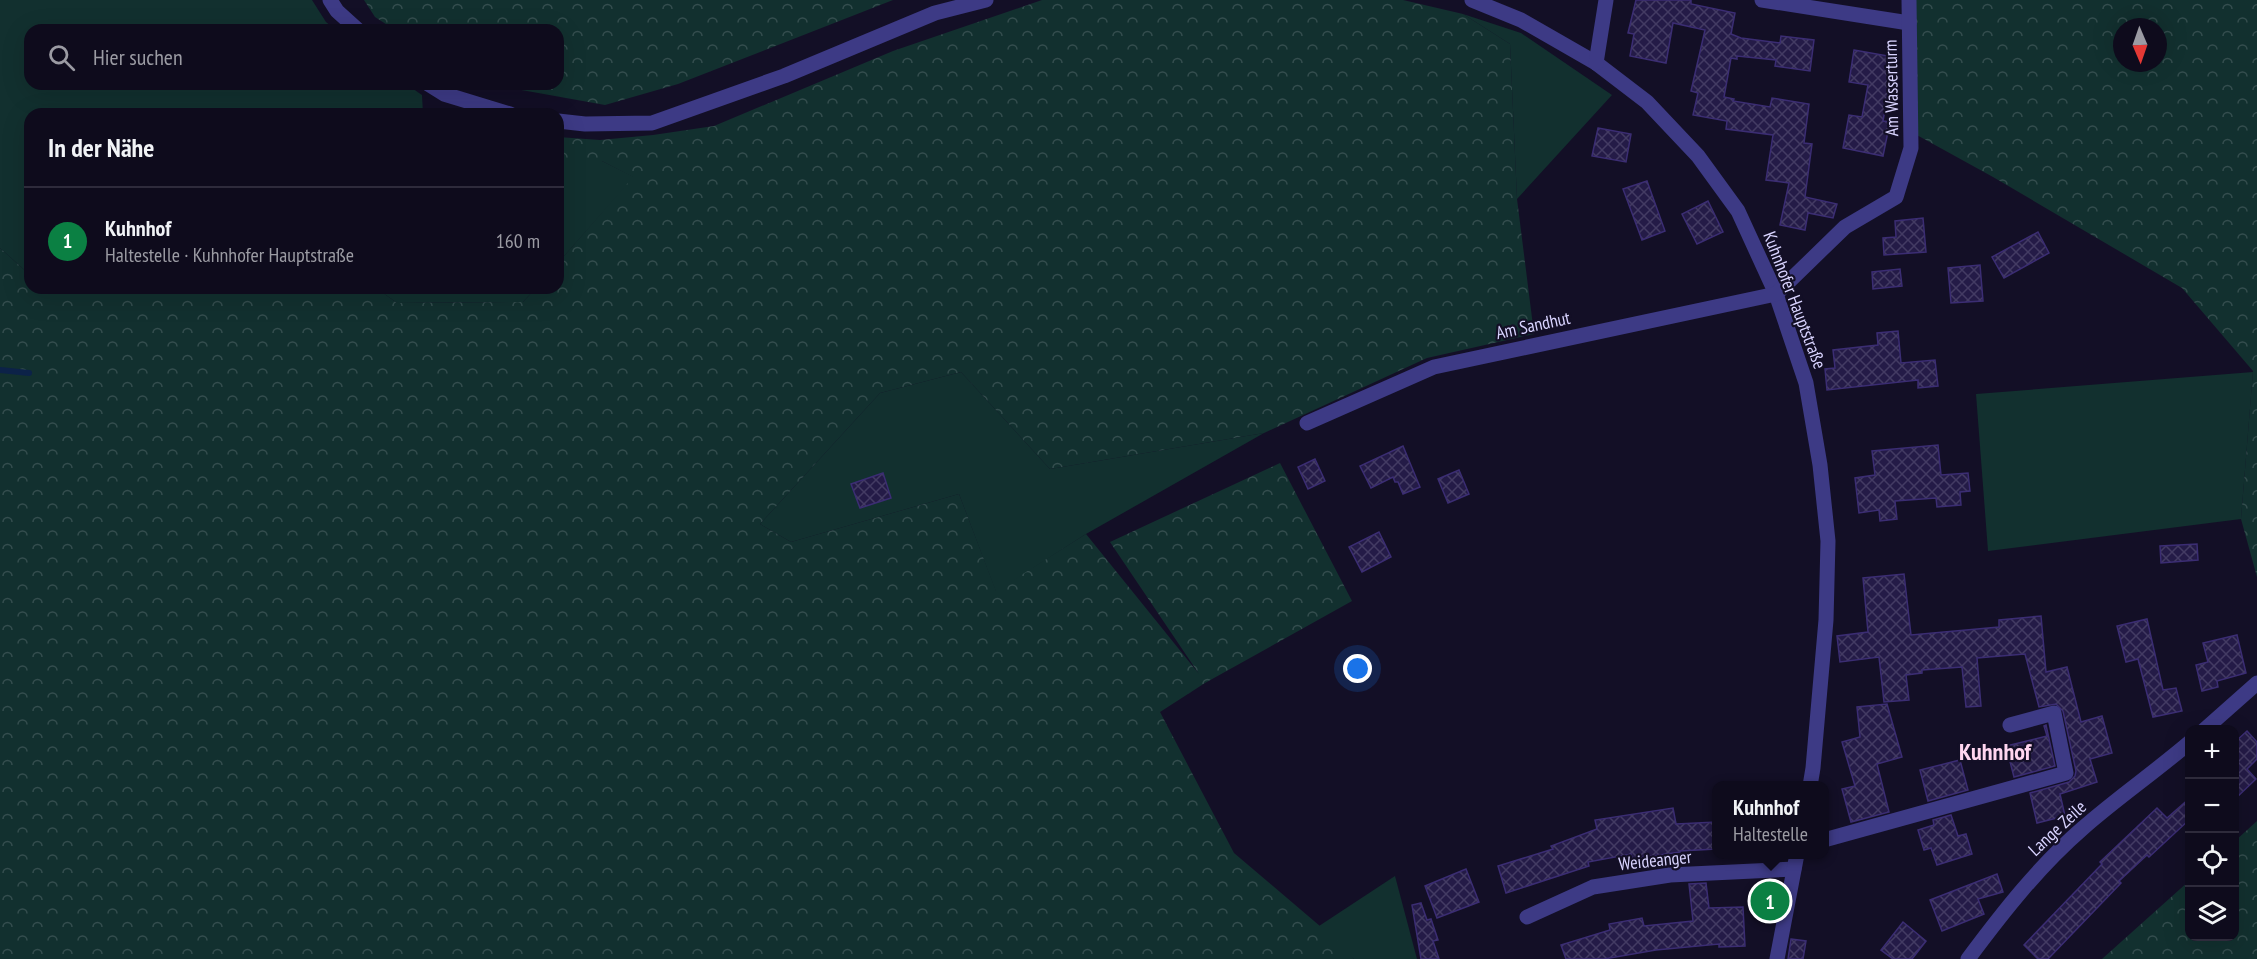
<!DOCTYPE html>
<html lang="de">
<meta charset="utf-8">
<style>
:root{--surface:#0e0b1c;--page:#171425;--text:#f1f3f6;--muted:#9b9ba3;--line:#2e2b3b;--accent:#0b8043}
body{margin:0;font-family:"PT Sans Narrow",sans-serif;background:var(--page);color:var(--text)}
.controls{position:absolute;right:18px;bottom:18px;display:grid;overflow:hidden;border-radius:12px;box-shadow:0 6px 24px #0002}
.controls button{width:54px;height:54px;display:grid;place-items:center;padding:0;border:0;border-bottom:2px solid var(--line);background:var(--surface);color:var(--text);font:30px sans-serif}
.compass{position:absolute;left:2113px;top:18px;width:54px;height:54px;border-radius:50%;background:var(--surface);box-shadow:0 6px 24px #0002;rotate:178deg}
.you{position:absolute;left:1358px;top:669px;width:21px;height:21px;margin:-15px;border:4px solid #fff;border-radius:50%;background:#1a73e8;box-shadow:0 0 0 9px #1a73e833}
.badge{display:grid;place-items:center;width:39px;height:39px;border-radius:50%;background:var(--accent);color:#fff;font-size:20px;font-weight:700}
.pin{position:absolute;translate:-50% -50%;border:3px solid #fff;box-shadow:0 2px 6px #0006}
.popup{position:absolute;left:1712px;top:781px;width:117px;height:78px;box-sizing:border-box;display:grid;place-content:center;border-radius:12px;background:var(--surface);filter:drop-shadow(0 2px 4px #0005);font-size:20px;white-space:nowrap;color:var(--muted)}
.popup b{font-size:22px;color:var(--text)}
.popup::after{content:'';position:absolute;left:50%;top:100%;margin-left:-12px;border:12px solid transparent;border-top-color:var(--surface)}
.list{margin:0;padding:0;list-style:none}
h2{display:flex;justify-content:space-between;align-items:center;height:78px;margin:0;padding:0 24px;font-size:26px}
h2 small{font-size:20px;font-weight:400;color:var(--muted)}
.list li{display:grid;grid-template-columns:39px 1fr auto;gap:18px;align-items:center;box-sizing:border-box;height:108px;padding:0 24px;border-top:2px solid var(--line)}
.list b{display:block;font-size:22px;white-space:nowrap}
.list p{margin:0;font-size:20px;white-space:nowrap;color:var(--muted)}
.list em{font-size:20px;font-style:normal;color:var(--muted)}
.icon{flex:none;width:33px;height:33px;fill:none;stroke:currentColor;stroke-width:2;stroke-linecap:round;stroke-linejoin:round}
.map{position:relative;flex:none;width:2257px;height:959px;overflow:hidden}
.search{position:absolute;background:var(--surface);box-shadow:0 6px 24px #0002;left:24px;top:24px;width:540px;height:66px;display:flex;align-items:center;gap:15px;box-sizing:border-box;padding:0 21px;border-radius:18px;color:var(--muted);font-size:22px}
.panel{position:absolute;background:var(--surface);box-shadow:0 6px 24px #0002;left:24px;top:108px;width:540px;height:186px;border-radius:18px}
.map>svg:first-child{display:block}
.grass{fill:#12302f}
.forest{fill:url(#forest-crowns);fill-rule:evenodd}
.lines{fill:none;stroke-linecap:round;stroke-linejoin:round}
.stream{stroke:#0c2248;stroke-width:6}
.building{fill:url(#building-cross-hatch);stroke:#3b2d73;stroke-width:1.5}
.minor{stroke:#3d3a85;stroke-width:15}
.labels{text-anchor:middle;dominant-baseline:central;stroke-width:4.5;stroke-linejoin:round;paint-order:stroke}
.street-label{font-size:18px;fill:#d9d4ff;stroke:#130f26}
.district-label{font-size:24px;font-weight:bold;fill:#ffd6f0;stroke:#130f26}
</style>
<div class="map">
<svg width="2257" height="959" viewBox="0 0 2257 959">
<defs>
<pattern id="forest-crowns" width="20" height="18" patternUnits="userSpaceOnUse" patternTransform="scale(1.5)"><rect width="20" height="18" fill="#12302f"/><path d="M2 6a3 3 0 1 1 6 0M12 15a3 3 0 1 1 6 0" fill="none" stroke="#344d4e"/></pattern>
<pattern id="building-cross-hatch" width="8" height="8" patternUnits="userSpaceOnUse" patternTransform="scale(1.5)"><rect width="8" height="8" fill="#241b47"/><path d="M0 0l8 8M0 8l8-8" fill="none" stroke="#433b63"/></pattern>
</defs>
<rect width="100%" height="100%" fill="#130f26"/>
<g class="grass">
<path d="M 0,0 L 312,0 L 326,22 L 336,30 L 30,30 L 30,84 L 406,84 L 422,95 L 423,114 L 30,114 L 30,275 L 0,248 Z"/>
<path d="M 1463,14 L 1521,33 L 1612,95 L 1517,199 L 1510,44 Z"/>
<path d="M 558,161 L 602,161 L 634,177 L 558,263 Z"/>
<path d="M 376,288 L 536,288 L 523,302 L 397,303 Z"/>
<path d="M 961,372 L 1050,469 L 1264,433 L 1086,534 L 996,592 L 959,494 L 791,542 L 760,524 L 880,393 Z"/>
<path d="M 2253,372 L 2241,519 L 1988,551 L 1976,394 Z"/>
<path d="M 1395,876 L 1417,959 L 1354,959 L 1319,926 Z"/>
</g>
<g class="forest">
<path d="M 364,0 L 893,0 L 678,84 L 605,105 L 516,89 L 503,84 L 558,84 L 558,30 L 395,30 L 375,17 Z"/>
<path d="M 1042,0 L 1403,0 L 1463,14 L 1510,44 L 1517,199 L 1534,334 L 1427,358 L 1264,433 L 1050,469 L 961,372 L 880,393 L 760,524 L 791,542 L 959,494 L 996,591 L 1086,534 L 1199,674 L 1110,542 L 1280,463 L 1352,601 L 1205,683 L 1160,712 L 1234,853 L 1341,944 L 1354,959 L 0,959 L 0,248 L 30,275 L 30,288 L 376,288 L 397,303 L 523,302 L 536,288 L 558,288 L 558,263 L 633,177 L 602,161 L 558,161 L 558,137 L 600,140 L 653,135 L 714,126 L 893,51 Z"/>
<path d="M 1915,0 L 2257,0 L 2257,577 L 2241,519 L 2253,371 L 2182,288 L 1993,177 L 1915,134 ZM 2122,27 L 2158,27 L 2158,63 L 2122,63 Z"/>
<path d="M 2257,821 L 2257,959 L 2102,959 L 2189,881 L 2190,936 L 2234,936 L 2235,841 Z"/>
</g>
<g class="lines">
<path class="stream" d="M 0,370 L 29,373"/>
</g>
<g class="building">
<path d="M 1636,0 L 1691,0 L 1691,4 L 1735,13 L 1731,34 L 1741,38 L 1780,43 L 1781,36 L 1814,40 L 1810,71 L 1775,66 L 1776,60 L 1737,56 L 1737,59 L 1731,58 L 1724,97 L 1734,99 L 1733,101 L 1770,107 L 1772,98 L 1809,104 L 1804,143 L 1812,144 L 1805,197 L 1837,204 L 1833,218 L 1808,213 L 1805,230 L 1780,225 L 1789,183 L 1766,180 L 1773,135 L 1726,129 L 1727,121 L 1693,115 L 1698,93 L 1691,91 L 1705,30 L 1673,23 L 1666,63 L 1630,56 L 1634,34 L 1628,33 Z"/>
<path d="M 1854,50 L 1894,57 L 1883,121 L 1890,122 L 1883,156 L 1843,148 L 1849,115 L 1862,117 L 1868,85 L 1849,82 Z"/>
<path d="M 1598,128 L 1631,134 L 1626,162 L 1592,156 Z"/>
<path d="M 1647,181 L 1665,231 L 1642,240 L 1623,189 Z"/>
<path d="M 1708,201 L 1723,232 L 1697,244 L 1682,214 Z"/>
<path d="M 1923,218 L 1926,252 L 1884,255 L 1883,238 L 1896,237 L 1895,221 Z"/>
<path d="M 2038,232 L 2049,253 L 2004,278 L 1992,257 Z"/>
<path d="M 1980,265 L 1983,301 L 1951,303 L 1948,268 Z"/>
<path d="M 1900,269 L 1902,286 L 1873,289 L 1872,272 Z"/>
<path d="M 1898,331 L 1901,363 L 1935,360 L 1938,386 L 1918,388 L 1918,380 L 1827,390 L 1825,369 L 1835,368 L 1833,350 L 1878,345 L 1877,333 Z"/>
<path d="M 1938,445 L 1941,475 L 1968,473 L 1970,491 L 1960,492 L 1961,505 L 1937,507 L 1936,498 L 1895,501 L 1897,519 L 1880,521 L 1879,510 L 1859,513 L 1855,478 L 1875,475 L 1872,451 Z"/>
<path d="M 1403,446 L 1420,487 L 1403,494 L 1398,482 L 1395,482 L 1393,477 L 1371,488 L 1360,466 Z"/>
<path d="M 1315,459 L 1325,481 L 1308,489 L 1298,467 Z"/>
<path d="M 1459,470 L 1469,494 L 1448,503 L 1438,479 Z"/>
<path d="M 883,473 L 891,498 L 860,508 L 851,484 Z"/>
<path d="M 1379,532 L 1391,557 L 1362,572 L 1349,547 Z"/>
<path d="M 2197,544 L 2198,560 L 2161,563 L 2160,546 Z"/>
<path d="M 1904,574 L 1911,635 L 1999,627 L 1999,620 L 2041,616 L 2046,672 L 2067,667 L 2081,722 L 2102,716 L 2112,753 L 2090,759 L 2097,782 L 2060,794 L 2065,816 L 2037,823 L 2030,793 L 2069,782 L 2075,776 L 2076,771 L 2063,711 L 2056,704 L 2039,707 L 2025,654 L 1977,658 L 1981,706 L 1966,707 L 1962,667 L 1922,670 L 1922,673 L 1906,675 L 1909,700 L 1884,702 L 1879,657 L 1840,662 L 1837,636 L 1868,632 L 1863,578 Z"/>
<path d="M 2147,619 L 2163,690 L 2176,688 L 2182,711 L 2153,717 L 2138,659 L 2126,662 L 2117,626 Z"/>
<path d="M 2237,635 L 2246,673 L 2217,681 L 2218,687 L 2202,691 L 2196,665 L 2208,662 L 2203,643 Z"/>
<path d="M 1887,704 L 1902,757 L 1877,764 L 1889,812 L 1851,822 L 1842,789 L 1855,786 L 1842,742 L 1860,737 L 1857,707 Z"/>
<path d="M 2046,725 L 2055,766 L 2014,777 L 2006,746 L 2047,736 L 2044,726 Z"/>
<path d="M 2247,731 L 2257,742 L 2257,759 L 2247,769 L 2256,779 L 2235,799 L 2235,742 Z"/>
<path d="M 1960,760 L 1968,790 L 1928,801 L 1920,770 Z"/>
<path d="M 2190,798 L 2190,819 L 2149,857 L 2147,855 L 2119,881 L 2121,883 L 2048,959 L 2038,959 L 2024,945 L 2102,864 L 2100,862 L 2157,808 L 2167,818 Z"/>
<path d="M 1673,808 L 1676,824 L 1716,822 L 1716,849 L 1680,851 L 1680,852 L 1632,859 L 1631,854 L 1588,862 L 1589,866 L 1506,893 L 1498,866 L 1553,849 L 1551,846 L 1597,829 L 1595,820 Z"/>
<path d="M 1951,815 L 1958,836 L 1966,834 L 1972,854 L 1937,865 L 1931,848 L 1924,850 L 1918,830 L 1934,825 L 1933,820 Z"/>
<path d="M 1466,869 L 1479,902 L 1437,918 L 1425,886 Z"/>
<path d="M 1997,874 L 2003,892 L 1978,899 L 1984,914 L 1942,931 L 1930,900 Z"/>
<path d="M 1706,883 L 1709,908 L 1743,907 L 1745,946 L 1719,947 L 1719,944 L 1656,950 L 1604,959 L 1566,959 L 1561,945 L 1610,930 L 1609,924 L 1642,918 L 1644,926 L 1693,921 L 1689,884 Z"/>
<path d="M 1421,903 L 1427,920 L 1431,919 L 1438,940 L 1433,941 L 1439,959 L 1421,959 L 1412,905 Z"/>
<path d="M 1903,922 L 1926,941 L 1912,959 L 1893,959 L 1881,950 Z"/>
<path d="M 1791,939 L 1806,941 L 1803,959 L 1788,959 Z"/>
</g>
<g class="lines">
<g class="minor">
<path d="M 330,0 L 337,11 L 358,30"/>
<path d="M 1472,0 L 1521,20 L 1596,63 L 1647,102 L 1698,156 L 1738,211 L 1776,294 L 1806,383 L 1820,465 L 1828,541 L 1826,620 L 1813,768 L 1810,786"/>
<path d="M 1762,0 L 1909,23"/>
<path d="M 1596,63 L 1606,0"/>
<path d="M 428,84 L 444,94 L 510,114"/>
<path d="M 558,121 L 585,124 L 652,123 L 784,76 L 935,13 L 986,0"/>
<path d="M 1307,423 L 1434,367 L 1776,294 L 1845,227 L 1896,197 L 1911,148 L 1909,0"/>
<path d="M 2204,730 L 2257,683"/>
<path d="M 1824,840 L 2066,773 L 2054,713 L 2010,725"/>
<path d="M 1527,917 L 1593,887 L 1670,875 L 1794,869"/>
<path d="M 1777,959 L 1797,854"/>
<path d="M 1968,959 C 2003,912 2039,866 2083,828 C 2117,798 2155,772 2190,742"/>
</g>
</g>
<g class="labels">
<g class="street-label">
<text transform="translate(1891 88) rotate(-91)">Am Wasserturm</text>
<text transform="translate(1795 300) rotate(69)">Kuhnhofer Hauptstraße</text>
<text transform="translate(1533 325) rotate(-12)">Am Sandhut</text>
<text transform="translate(2057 828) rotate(-43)">Lange Zeile</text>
<text transform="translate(1655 860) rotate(-6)">Weideanger</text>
</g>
<g class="district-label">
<text x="1995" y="751">Kuhnhof</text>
</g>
</g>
</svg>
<div class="controls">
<button>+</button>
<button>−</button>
<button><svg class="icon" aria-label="locate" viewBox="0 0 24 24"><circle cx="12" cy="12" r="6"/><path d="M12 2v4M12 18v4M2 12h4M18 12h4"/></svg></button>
<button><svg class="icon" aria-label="layers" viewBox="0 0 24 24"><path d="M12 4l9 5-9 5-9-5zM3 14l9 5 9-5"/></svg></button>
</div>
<svg class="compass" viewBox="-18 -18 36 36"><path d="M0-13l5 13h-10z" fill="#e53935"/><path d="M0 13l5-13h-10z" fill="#9b9ba3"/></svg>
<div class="you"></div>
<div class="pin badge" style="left:1770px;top:901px">1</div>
<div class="popup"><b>Kuhnhof</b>Haltestelle</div>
<div class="search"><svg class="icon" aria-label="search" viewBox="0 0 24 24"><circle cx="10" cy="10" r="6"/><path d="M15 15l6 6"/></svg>Hier suchen</div>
<section class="panel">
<h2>In der Nähe<small></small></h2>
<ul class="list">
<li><span class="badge">1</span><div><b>Kuhnhof</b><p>Haltestelle · Kuhnhofer Hauptstraße</p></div><em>160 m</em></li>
</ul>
</section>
</div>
